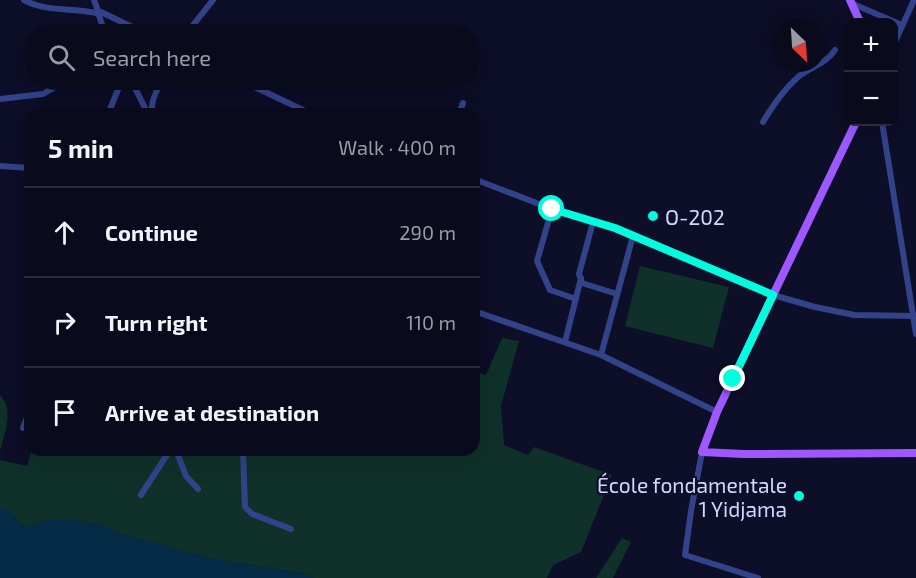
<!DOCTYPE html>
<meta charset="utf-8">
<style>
:root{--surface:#0a0a1d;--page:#18182a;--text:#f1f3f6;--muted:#999aa4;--line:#2a2b3b}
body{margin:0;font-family:"Exo 2",sans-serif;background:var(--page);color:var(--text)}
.controls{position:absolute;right:18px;top:18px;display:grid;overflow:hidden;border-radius:12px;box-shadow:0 6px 24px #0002}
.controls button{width:54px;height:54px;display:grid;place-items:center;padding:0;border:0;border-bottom:2px solid var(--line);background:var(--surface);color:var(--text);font:30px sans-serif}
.compass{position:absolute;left:772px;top:18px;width:54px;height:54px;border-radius:50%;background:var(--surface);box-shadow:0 6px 24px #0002;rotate:155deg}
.stop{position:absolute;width:18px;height:18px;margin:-14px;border:4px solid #00fddf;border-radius:50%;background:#fff}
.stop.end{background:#00fddf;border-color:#fff;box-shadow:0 2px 6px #0008}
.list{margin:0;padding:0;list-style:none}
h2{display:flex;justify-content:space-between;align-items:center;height:78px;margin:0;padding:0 24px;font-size:26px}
h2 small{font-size:20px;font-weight:400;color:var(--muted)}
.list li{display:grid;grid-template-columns:39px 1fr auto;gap:18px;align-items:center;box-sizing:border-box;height:90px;padding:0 24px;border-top:2px solid var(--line)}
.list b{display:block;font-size:22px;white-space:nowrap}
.list em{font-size:20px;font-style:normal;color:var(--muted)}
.icon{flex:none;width:33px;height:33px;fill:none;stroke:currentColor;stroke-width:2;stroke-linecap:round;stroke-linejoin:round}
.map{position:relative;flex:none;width:916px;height:578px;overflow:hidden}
.search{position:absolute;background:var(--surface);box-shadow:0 6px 24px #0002;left:24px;top:24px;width:456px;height:66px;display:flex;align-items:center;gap:15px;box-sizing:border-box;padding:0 21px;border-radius:33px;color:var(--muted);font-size:22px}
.panel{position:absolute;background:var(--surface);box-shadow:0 6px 24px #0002;left:24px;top:108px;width:456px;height:348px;border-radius:18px}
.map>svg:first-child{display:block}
.green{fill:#0f3129}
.water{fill:#052c47}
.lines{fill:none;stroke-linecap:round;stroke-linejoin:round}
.minor{stroke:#33438a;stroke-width:6}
.major{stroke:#9d59ff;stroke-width:8}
.route{stroke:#00fddf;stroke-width:8}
.poi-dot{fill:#00fddf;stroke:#0d0e27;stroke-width:2}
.labels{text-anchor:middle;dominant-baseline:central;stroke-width:4.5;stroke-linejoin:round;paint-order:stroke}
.poi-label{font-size:21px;fill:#d2d7ff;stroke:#0d0e27;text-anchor:start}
</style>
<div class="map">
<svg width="916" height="578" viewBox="0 0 916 578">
<rect width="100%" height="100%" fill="#0d0e27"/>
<g class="green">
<path d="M 640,266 L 729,287 L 713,348 L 625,326 Z"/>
<path d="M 502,338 L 519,341 L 501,406 L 504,445 L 528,455 L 534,447 L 612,475 L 581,552 L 553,565 L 547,578 L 314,578 L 305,574 L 208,558 L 118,533 L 98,524 L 72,520 L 44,520 L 34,525 L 24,527 L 6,509 L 0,509 L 0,460 L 27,466 L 32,450 L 474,450 L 474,372 L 486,375 Z"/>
<path d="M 0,395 C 15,409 4,435 0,451 Z"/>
<path d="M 622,538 L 631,542 L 613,578 L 596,578 Z"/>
</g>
<path class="water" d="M 0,509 L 6,509 L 24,527 L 34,525 L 44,520 L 72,520 L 98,524 L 118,533 L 208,558 L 305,574 L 314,578 L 0,578 Z"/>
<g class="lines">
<g class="minor">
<path d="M 24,0 C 48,13 75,7 100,14"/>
<path d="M 94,0 C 99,11 100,25 107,34"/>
<path d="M 851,3 L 902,25"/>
<path d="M 101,12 L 147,34"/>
<path d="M 186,34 L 213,0"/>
<path d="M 894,44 L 914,0"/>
<path d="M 131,80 L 148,114"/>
<path d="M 240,80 L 303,110"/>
<path d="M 0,99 L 43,94 L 55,87 L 76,80"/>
<path d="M 108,114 L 122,80"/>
<path d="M 151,114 L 153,100 L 161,80"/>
<path d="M 459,114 L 463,103"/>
<path d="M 763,122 C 773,105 783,90 798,77 C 810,67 826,64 835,50"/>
<path d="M 882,122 L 916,334"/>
<path d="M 0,166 L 30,168"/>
<path d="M 474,179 L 552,209 L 615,228 L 773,295 L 815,307 L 854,315 L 916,316"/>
<path d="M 552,209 L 537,261 L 550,290 L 576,299"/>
<path d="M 593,222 L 579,274 L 582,283 L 617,294"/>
<path d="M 474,311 L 601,355 L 717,412"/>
<path d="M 565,342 L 581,278"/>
<path d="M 601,355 L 633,236"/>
<path d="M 23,428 L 30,409"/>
<path d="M 176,450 L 186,476 L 198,489"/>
<path d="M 243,450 L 245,507 L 252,514 L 291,529"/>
<path d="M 702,452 L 691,511 L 685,555 L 758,578"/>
<path d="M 141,495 L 170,450"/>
</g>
<g class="major">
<path d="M 850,0 L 860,22"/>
<path d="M 856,122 L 717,412 L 702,452 L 743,454 L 916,453"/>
</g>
</g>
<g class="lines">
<path class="route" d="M 552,209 L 615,228 L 773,295 L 733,379"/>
</g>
<g class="poi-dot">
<circle cx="653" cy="216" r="6"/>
<circle cx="799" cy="496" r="6"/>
</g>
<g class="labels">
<g class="poi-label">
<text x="665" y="216">O-202</text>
<text x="787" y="484" text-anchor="end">École fondamentale<tspan x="787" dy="24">1 Yidjama</tspan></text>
</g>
</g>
</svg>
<div class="controls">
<button>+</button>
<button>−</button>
</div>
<svg class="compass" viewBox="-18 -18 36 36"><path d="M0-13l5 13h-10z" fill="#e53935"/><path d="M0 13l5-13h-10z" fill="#999aa4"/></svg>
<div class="stop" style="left:552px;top:209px"></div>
<div class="stop end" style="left:733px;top:379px"></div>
<div class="search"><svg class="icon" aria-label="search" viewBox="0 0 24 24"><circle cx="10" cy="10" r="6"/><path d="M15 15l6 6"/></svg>Search here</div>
<section class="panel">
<h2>5 min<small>Walk · 400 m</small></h2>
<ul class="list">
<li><svg class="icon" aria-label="ahead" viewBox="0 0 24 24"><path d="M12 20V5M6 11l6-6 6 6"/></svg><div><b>Continue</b></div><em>290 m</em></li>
<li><svg class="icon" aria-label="right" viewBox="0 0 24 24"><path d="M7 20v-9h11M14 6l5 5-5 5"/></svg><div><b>Turn right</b></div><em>110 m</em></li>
<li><svg class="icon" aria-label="arrive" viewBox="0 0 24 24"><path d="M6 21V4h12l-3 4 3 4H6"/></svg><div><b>Arrive at destination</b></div></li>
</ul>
</section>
</div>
